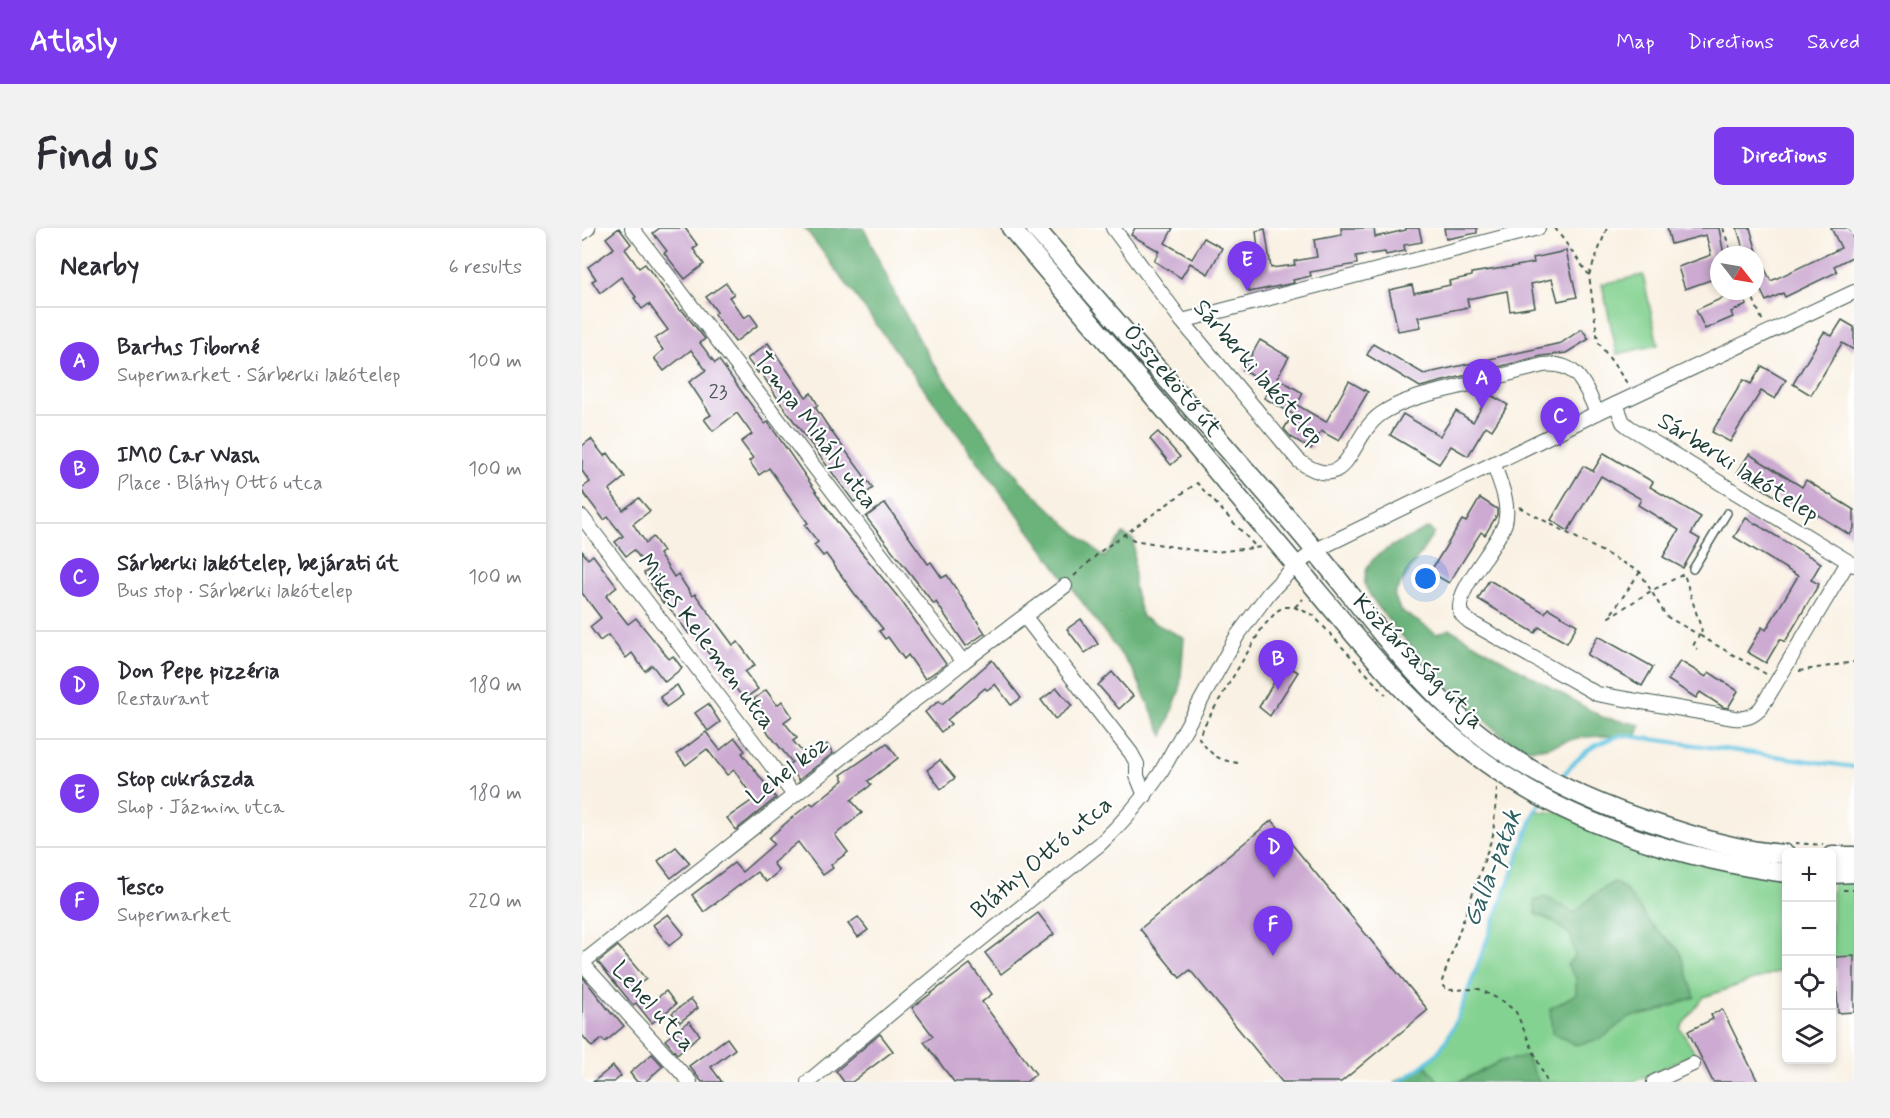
<!DOCTYPE html>
<meta charset="utf-8">
<style>
:root{--surface:#fff;--page:#f2f2f3;--text:#2b2b33;--muted:#7c7c81;--line:#e1e1e2;--accent:#7c3aed}
body{margin:0;font-family:Mynerve,sans-serif;background:var(--page);color:var(--text)}
.controls{position:absolute;right:18px;bottom:18px;display:grid;overflow:hidden;border-radius:9px;box-shadow:0 3px 9px #0003}
.controls button{width:54px;height:54px;display:grid;place-items:center;padding:0;border:0;border-bottom:2px solid var(--line);background:var(--surface);color:var(--text);font:30px sans-serif}
.compass{position:absolute;left:1128px;top:18px;width:54px;height:54px;border-radius:50%;background:var(--surface);box-shadow:0 3px 9px #0003;rotate:121deg}
.you{position:absolute;left:844px;top:351px;width:21px;height:21px;margin:-15px;border:4px solid #fff;border-radius:50%;background:#1a73e8;box-shadow:0 0 0 9px #1a73e833}
.badge{display:grid;place-items:center;width:39px;height:39px;border-radius:50%;background:var(--accent);color:#fff;font-size:20px;font-weight:700}
.pin{position:absolute;translate:-50% -50px;filter:drop-shadow(0 2px 3px #0008)}
.pin::after{content:'';position:absolute;top:32px;width:21px;height:18px;background:inherit;clip-path:polygon(0 0,100% 0,50% 100%)}
.list{margin:0;padding:0;list-style:none}
h2{display:flex;justify-content:space-between;align-items:center;height:78px;margin:0;padding:0 24px;font-size:26px}
h2 small{font-size:20px;font-weight:400;color:var(--muted)}
.list li{display:grid;grid-template-columns:39px 1fr auto;gap:18px;align-items:center;box-sizing:border-box;height:108px;padding:0 24px;border-top:2px solid var(--line)}
.list b{display:block;font-size:22px;white-space:nowrap}
.list p{margin:0;font-size:20px;white-space:nowrap;color:var(--muted)}
.list em{font-size:20px;font-style:normal;color:var(--muted)}
.icon{flex:none;width:33px;height:33px;fill:none;stroke:currentColor;stroke-width:2;stroke-linecap:round;stroke-linejoin:round}
.map{position:relative;flex:none;width:1272px;height:854px;overflow:hidden;border-radius:9px}
header{display:flex;align-items:center;gap:36px;box-sizing:border-box;height:84px;padding:0 30px;background:var(--accent);color:#fff}
header strong{font-size:28px}
nav{display:flex;gap:33px;margin-inline-start:auto;font-size:21px}
.intro{display:flex;align-items:center;justify-content:space-between;box-sizing:border-box;height:144px;padding:0 36px}
h1{margin:0;font-size:42px}
.button{padding:15px 27px;border-radius:9px;background:var(--accent);color:#fff;font-size:21px;font-weight:700}
main{display:flex;gap:36px;padding:0 36px}
aside{flex:1;background:var(--surface);border-radius:9px;box-shadow:0 3px 9px #0003}
.map>svg:first-child{display:block}
.green{fill:#84d291;stroke:#528862;stroke-width:1.5}
.forest{fill:#6bb47b;stroke:#457858;stroke-width:1.5}
.lines{fill:none;stroke-linecap:round;stroke-linejoin:round}
.stream{stroke:#65c6e3;stroke-width:4}
.building{fill:#ccaad1}
.lane-casing{stroke:#40584e;stroke-width:10}
.street-casing{stroke:#40584e;stroke-width:16}
.secondary-casing{stroke:#40584e;stroke-width:21}
.path{stroke:#40584e;stroke-width:2;stroke-dasharray:4.5 4.5;stroke-linecap:butt}
.lane{stroke:#fff;stroke-width:7}
.street{stroke:#fff;stroke-width:14}
.secondary{stroke:#fff;stroke-width:18}
.labels{text-anchor:middle;dominant-baseline:central;stroke-width:4.5;stroke-linejoin:round;paint-order:stroke}
.number-label{font-size:21px;fill:#4a585b}
.street-label{font-size:24px;fill:#1f3d34;stroke:#fff}
.water-label{font-size:26px;font-style:italic;fill:#305f60;stroke:#fff}
</style>
<header>
<strong>Atlasly</strong>
<nav><a>Map</a><a>Directions</a><a>Saved</a></nav>
</header>
<div class="intro"><h1>Find us</h1><a class="button">Directions</a></div>
<main>
<aside>
<h2>Nearby<small>6 results</small></h2>
<ul class="list">
<li><span class="badge">A</span><div><b>Bartus Tiborné</b><p>Supermarket · Sárberki lakótelep</p></div><em>100 m</em></li>
<li><span class="badge">B</span><div><b>IMO Car Wash</b><p>Place · Bláthy Ottó utca</p></div><em>100 m</em></li>
<li><span class="badge">C</span><div><b>Sárberki lakótelep, bejárati út</b><p>Bus stop · Sárberki lakótelep</p></div><em>100 m</em></li>
<li><span class="badge">D</span><div><b>Don Pepe pizzéria</b><p>Restaurant</p></div><em>180 m</em></li>
<li><span class="badge">E</span><div><b>Stop cukrászda</b><p>Shop · Jázmin utca</p></div><em>180 m</em></li>
<li><span class="badge">F</span><div><b>Tesco</b><p>Supermarket</p></div><em>220 m</em></li>
</ul>
</aside>
<div class="map">
<svg width="1272" height="854" viewBox="0 0 1272 854">
<rect width="100%" height="100%" fill="#fff"/>
<filter id="ink" filterUnits="userSpaceOnUse"><feTurbulence type="fractalNoise" baseFrequency=".0167" numOctaves="2"/><feDisplacementMap in="SourceGraphic" scale="12" xChannelSelector="R" yChannelSelector="G"/><feConvolveMatrix kernelMatrix="1 2 1 2 8 2 1 2 1" color-interpolation-filters="sRGB"/></filter>
<filter id="wash" filterUnits="userSpaceOnUse"><feTurbulence type="fractalNoise" baseFrequency=".008" numOctaves="4" result="noise"/><feDisplacementMap in="SourceGraphic" scale="24" xChannelSelector="R" yChannelSelector="G"/><feGaussianBlur stdDeviation="1.35" result="paint"/><feColorMatrix in="noise" values="0 0 0 0 0 0 0 0 0 0 0 0 0 0 0 0 0 1.4 0 .05"/><feComposite in="paint" operator="in"/></filter>
<g filter="url(#wash)">
<rect width="100%" height="100%" fill="#f9f1e3"/>
<g class="green">
<path d="M 1061,47 L 1076,117 L 1035,126 L 1020,56 Z"/>
<path d="M 953,583 L 993,586 L 1204,645 L 1204,741 L 1122,769 L 1098,800 L 1113,825 L 1052,854 L 957,854 L 944,829 L 919,833 L 877,854 L 857,854 L 844,838 L 866,811 L 878,784 Z"/>
<path d="M 1272,643 L 1272,738 L 1250,739 L 1250,644 Z"/>
</g>
<g class="forest">
<path d="M 223,0 L 282,0 L 317,75 L 349,132 L 438,252 L 485,297 L 522,329 L 541,306 L 552,312 L 552,359 L 560,389 L 602,410 L 598,461 L 581,508 L 552,444 Z"/>
<path d="M 847,300 L 852,305 L 812,366 L 818,382 L 855,406 L 868,401 L 1020,489 L 1059,497 L 1054,509 C 1037,509 1020,507 1003,509 C 981,511 959,527 936,518 C 909,506 789,383 783,356 C 782,352 784,342 786,338 C 795,322 831,308 847,300 Z"/>
<path d="M 1032,654 L 1043,661 L 1069,696 L 1098,723 L 1113,769 L 1071,785 L 1047,789 L 1019,811 L 994,817 L 970,805 L 968,781 L 994,766 L 994,750 L 985,737 L 993,727 L 989,708 L 972,694 L 954,686 L 952,673 L 965,669 L 992,685 L 1014,665 Z"/>
<path d="M 944,829 L 957,854 L 877,854 L 919,833 Z"/>
<path d="M 844,838 L 857,854 L 812,854 Z"/>
</g>
<g class="lines">
<g class="stream">
<path d="M 978,551 C 998,526 1009,516 1040,507 L 1272,539"/>
<path d="M 817,854 C 853,832 861,823 878,784 L 953,583 L 959,575"/>
</g>
</g>
<g id="blocks">
<g class="building">
<path d="M 37,0 L 49,16 L 43,21 L 57,40 L 63,36 L 98,83 L 100,82 L 123,111 L 118,115 L 133,135 L 137,132 L 183,196 L 186,194 L 258,298 L 320,374 L 364,436 L 343,451 L 326,427 L 322,431 L 306,409 L 303,411 L 297,403 L 301,401 L 272,365 L 244,326 L 241,328 L 232,317 L 236,314 L 223,297 L 226,295 L 187,240 L 177,247 L 167,233 L 171,230 L 159,214 L 170,206 L 155,185 L 131,203 L 122,191 L 129,187 L 107,154 L 124,142 L 109,122 L 82,143 L 72,130 L 81,122 L 73,111 L 86,102 L 67,76 L 60,81 L 52,70 L 54,69 L 39,49 L 18,65 L 10,53 L 14,51 L 6,39 L 32,20 L 24,10 Z"/>
<path d="M 78,0 L 103,0 L 116,18 L 111,21 L 122,36 L 103,51 L 82,25 L 85,23 L 71,5 Z"/>
<path d="M 553,0 L 591,0 L 583,15 L 610,31 L 622,10 L 640,20 L 626,46 L 608,35 L 599,50 L 572,33 L 577,23 L 549,7 Z"/>
<path d="M 759,0 L 792,0 L 793,9 L 824,2 L 824,0 L 837,0 L 840,14 L 822,17 L 823,23 L 804,27 L 803,24 L 774,28 L 775,36 L 728,44 L 729,48 L 711,52 L 712,55 L 667,64 L 660,23 L 676,21 L 674,3 L 683,1 L 689,40 L 713,37 L 712,33 L 735,29 L 732,12 L 760,7 Z"/>
<path d="M 862,0 L 895,0 L 895,5 L 864,11 Z"/>
<path d="M 1085,0 L 1137,0 L 1142,27 L 1137,27 L 1137,49 L 1103,61 L 1096,39 L 1129,27 L 1124,7 L 1089,16 Z"/>
<path d="M 1155,0 L 1168,0 L 1176,27 L 1189,53 L 1259,20 L 1249,0 L 1272,0 L 1272,28 L 1252,38 L 1255,44 L 1203,69 L 1201,65 L 1184,73 L 1173,50 L 1173,27 L 1163,27 Z"/>
<path d="M 984,23 L 995,69 L 976,73 L 970,51 L 949,56 L 953,79 L 928,83 L 925,63 L 885,71 L 887,79 L 836,89 L 839,99 L 816,103 L 807,62 L 830,57 L 832,65 L 868,57 L 867,53 L 890,48 L 890,45 L 952,35 L 951,30 Z"/>
<path d="M 144,55 L 152,66 L 147,69 L 162,90 L 168,86 L 176,97 L 153,114 L 132,86 L 135,84 L 124,69 Z"/>
<path d="M 1145,63 L 1158,63 L 1165,77 L 1149,84 L 1151,89 L 1123,101 L 1114,82 L 1147,67 Z"/>
<path d="M 1260,92 L 1272,99 L 1272,122 L 1260,115 L 1229,167 L 1211,156 L 1242,104 L 1250,108 Z"/>
<path d="M 1000,101 L 1007,111 L 984,125 L 959,128 L 838,159 L 785,127 L 791,116 L 842,146 L 979,115 Z"/>
<path d="M 678,112 L 707,129 L 695,150 L 721,165 L 715,177 L 744,194 L 767,153 L 786,164 L 757,213 L 739,203 L 729,221 L 709,209 L 702,201 L 711,186 L 682,170 L 689,158 L 661,142 Z"/>
<path d="M 186,115 L 224,169 L 229,165 L 236,177 L 233,179 L 249,203 L 291,260 L 272,274 L 200,177 L 178,143 L 176,145 L 165,131 Z"/>
<path d="M 1180,138 L 1204,152 L 1193,171 L 1179,163 L 1148,214 L 1130,204 L 1161,152 L 1169,156 Z"/>
<path d="M 907,166 L 926,177 L 910,202 L 904,198 L 886,228 L 869,218 L 857,236 L 808,207 L 821,186 L 858,208 L 874,183 L 891,194 Z"/>
<path d="M 576,204 L 598,229 L 589,237 L 568,211 Z"/>
<path d="M 9,211 L 22,228 L 26,225 L 43,249 L 27,262 L 41,282 L 57,270 L 68,283 L 51,296 L 64,315 L 71,309 L 81,323 L 77,326 L 92,349 L 96,346 L 110,368 L 113,366 L 151,417 L 156,414 L 173,437 L 163,444 L 176,461 L 162,471 L 110,404 L 107,406 L 83,374 L 81,375 L 62,345 L 67,342 L 52,322 L 44,328 L 33,314 L 41,308 L 26,289 L 22,292 L 0,263 L 0,260 L 8,254 L 0,243 L 0,218 Z"/>
<path d="M 1022,225 L 1071,254 L 1068,259 L 1119,289 L 1109,306 L 1118,311 L 1101,340 L 1081,329 L 1097,302 L 1056,277 L 1059,271 L 1019,248 L 986,303 L 969,292 L 1001,238 L 1011,243 Z"/>
<path d="M 1167,226 L 1220,259 L 1224,252 L 1272,282 L 1272,300 L 1268,307 L 1215,274 L 1211,279 L 1155,245 Z"/>
<path d="M 898,270 L 915,281 L 915,287 L 903,307 L 899,304 L 867,355 L 848,344 L 880,292 L 884,294 Z"/>
<path d="M 303,275 L 346,336 L 349,334 L 360,350 L 365,347 L 403,405 L 384,418 L 354,374 L 352,376 L 284,289 Z"/>
<path d="M 1164,290 L 1239,335 L 1229,352 L 1237,356 L 1203,414 L 1198,411 L 1184,435 L 1165,424 L 1180,399 L 1184,402 L 1216,348 L 1152,309 Z"/>
<path d="M 0,323 L 6,331 L 11,327 L 35,359 L 24,368 L 46,396 L 54,390 L 87,431 L 91,428 L 100,440 L 83,454 L 70,437 L 63,443 L 50,425 L 44,430 L 26,407 L 18,413 L 8,399 L 19,390 L 0,365 Z"/>
<path d="M 907,352 L 963,385 L 966,380 L 995,397 L 985,415 L 957,399 L 953,405 L 896,371 Z"/>
<path d="M 499,391 L 516,416 L 503,425 L 485,401 Z"/>
<path d="M 1016,408 L 1071,439 L 1060,458 L 1005,427 Z"/>
<path d="M 410,432 L 439,470 L 429,477 L 413,456 L 405,462 L 403,460 L 365,492 L 369,496 L 359,504 L 343,484 L 357,473 L 360,476 Z"/>
<path d="M 1098,433 L 1124,449 L 1127,444 L 1156,463 L 1146,480 L 1141,479 L 1118,464 L 1114,470 L 1086,452 Z"/>
<path d="M 703,436 L 716,444 L 688,488 L 677,479 Z"/>
<path d="M 530,444 L 551,468 L 537,481 L 516,457 Z"/>
<path d="M 95,457 L 101,467 L 84,479 L 78,469 Z"/>
<path d="M 475,460 L 490,478 L 473,491 L 459,472 Z"/>
<path d="M 184,462 L 195,477 L 200,473 L 210,488 L 202,494 L 215,510 L 211,513 L 226,531 L 245,516 L 251,525 L 217,552 L 206,537 L 210,534 L 187,506 L 177,490 L 183,486 L 172,471 Z"/>
<path d="M 126,476 L 138,494 L 126,503 L 113,485 Z"/>
<path d="M 124,504 L 138,522 L 153,510 L 163,523 L 160,525 L 194,570 L 154,602 L 145,590 L 172,571 L 152,542 L 145,547 L 125,521 L 104,537 L 95,526 Z"/>
<path d="M 305,515 L 316,530 L 286,553 L 289,557 L 269,572 L 280,585 L 253,607 L 266,624 L 249,637 L 251,640 L 241,647 L 216,614 L 191,635 L 197,643 L 184,654 L 175,644 L 122,684 L 110,667 L 152,635 L 160,644 L 192,616 L 187,610 L 213,587 L 229,575 L 231,577 L 262,552 L 259,547 Z"/>
<path d="M 358,532 L 373,550 L 359,561 L 345,542 Z"/>
<path d="M 690,592 L 846,782 L 759,854 L 700,854 L 608,742 L 598,750 L 558,701 Z"/>
<path d="M 94,619 L 108,635 L 89,650 L 76,633 Z"/>
<path d="M 456,685 L 472,706 L 419,746 L 403,725 Z"/>
<path d="M 86,686 L 102,706 L 87,718 L 71,697 Z"/>
<path d="M 276,689 L 286,702 L 276,709 L 266,696 Z"/>
<path d="M 36,718 L 64,751 L 53,759 L 67,776 L 84,763 L 94,776 L 70,795 L 54,775 L 51,777 L 16,734 Z"/>
<path d="M 1272,728 L 1272,784 L 1256,785 L 1253,729 Z"/>
<path d="M 388,736 L 410,766 L 400,774 L 454,846 L 444,854 L 372,854 L 342,814 L 351,808 L 330,780 Z"/>
<path d="M 0,748 L 30,786 L 31,785 L 42,798 L 23,814 L 20,811 L 10,819 L 0,807 Z"/>
<path d="M 109,771 L 116,780 L 98,794 L 90,785 Z"/>
<path d="M 1140,781 L 1176,854 L 1131,854 L 1106,803 L 1131,791 L 1129,787 Z"/>
<path d="M 107,793 L 118,807 L 95,826 L 83,812 Z"/>
<path d="M 298,806 L 311,823 L 270,854 L 262,854 L 254,843 Z"/>
<path d="M 145,810 L 153,821 L 129,839 L 140,854 L 120,854 L 107,838 Z"/>
<path d="M 70,826 L 81,838 L 63,854 L 55,854 L 48,845 Z"/>
<path d="M 31,838 L 39,848 L 32,854 L 11,854 Z"/>
</g>
</g>
</g>
<g filter="url(#ink)">
<use href="#blocks" fill-opacity="0" stroke="#40584e" stroke-width="1.5"/>
<g class="lines">
<g class="lane-casing">
<path id="lane" d="M 1111,341 L 1145,285"/>
</g>
<g class="street-casing">
<g id="street">
<path d="M 50,0 L 381,434"/>
<path d="M 531,0 L 600,93 L 717,233 C 768,270 767,208 799,186 C 821,171 847,166 872,160 C 902,152 931,145 961,137 C 996,133 1003,158 1015,185"/>
<path d="M 0,5 L 6,0"/>
<path d="M 600,93 L 956,0"/>
<path d="M 1034,176 L 1041,194 L 1047,199 L 1272,337"/>
<path d="M 912,237 C 918,255 928,275 923,295 C 916,317 876,359 878,380 C 878,387 883,390 888,394 L 1015,466 L 1152,490 C 1164,491 1170,489 1179,480 L 1266,334"/>
<path d="M 0,289 L 212,567"/>
<path d="M 443,389 L 549,525 L 555,536 L 555,548 L 563,568"/>
<path d="M 0,735 L 381,434 L 483,358"/>
<path d="M 0,735 L 108,854"/>
<path d="M 226,854 L 368,736 L 518,616 C 541,594 560,572 578,546 L 655,408 L 687,365 L 714,337 L 734,322 L 1015,185 L 1272,64"/>
<path d="M 1072,854 L 1111,836"/>
</g>
</g>
<g class="secondary-casing">
<g id="secondary">
<path d="M 429,0 C 523,112 618,223 712,335 C 771,405 829,481 903,534 C 992,598 1098,630 1204,645"/>
<path d="M 453,0 C 539,98 624,196 709,294 C 764,357 812,429 874,486 C 930,538 1000,572 1072,595 C 1114,609 1160,624 1204,626"/>
<path d="M 1250,628 L 1272,628"/>
<path d="M 1250,646 L 1272,645"/>
</g>
</g>
<g class="path">
<path d="M 973,0 L 1007,47 L 1016,114 L 1045,155"/>
<path d="M 1141,0 L 1150,27"/>
<path d="M 1267,0 L 1272,12"/>
<path d="M 1007,47 L 1025,0"/>
<path d="M 1168,63 L 1181,94"/>
<path d="M 937,279 L 1058,344 L 1084,388 L 1117,407 L 1111,418 L 1115,421"/>
<path d="M 541,306 L 552,312 L 610,322 L 632,324 L 680,319"/>
<path d="M 1058,344 L 1027,389 L 1069,363 L 1102,346 L 1120,403 L 1117,407 L 1184,446"/>
<path d="M 492,348 L 519,323 L 615,255 L 675,320"/>
<path d="M 713,379 L 721,371"/>
<path d="M 1217,443 L 1272,434"/>
<path d="M 656,535 C 635,532 629,527 617,510 L 620,501 L 680,400 L 695,383 L 702,379 L 712,379 L 731,387 L 804,467"/>
<path d="M 915,560 L 911,607 L 859,756 L 865,762 L 897,761 L 922,774 L 934,784 L 965,854"/>
<path d="M 1213,615 L 1241,617"/>
<path d="M 1261,662 L 1272,662"/>
</g>
<use href="#lane" class="lane"/>
<use href="#street" class="street"/>
<use href="#secondary" class="secondary"/>
</g>
</g>
<g class="labels">
<g class="number-label">
<text x="136" y="164">23</text>
</g>
<g class="street-label">
<text transform="translate(676 145) rotate(49)">Sárberki lakótelep</text>
<text transform="translate(590 153) rotate(50)">Összekötő út</text>
<text transform="translate(233 203) rotate(53)">Tompa Mihály utca</text>
<text transform="translate(1156 240) rotate(32)">Sárberki lakótelep</text>
<text transform="translate(124 414) rotate(53)">Mikes Kelemen utca</text>
<text transform="translate(836 434) rotate(46)">Köztársaság útja</text>
<text transform="translate(206 543) rotate(-38)">Lehel köz</text>
<text transform="translate(460 630) rotate(-40)">Bláthy Ottó utca</text>
<text transform="translate(71 779) rotate(48)">Lehel utca</text>
</g>
<g class="water-label">
<text transform="translate(911 640) rotate(-69)">Galla-patak</text>
</g>
</g>
</svg>
<div class="controls">
<button>+</button>
<button>−</button>
<button><svg class="icon" aria-label="locate" viewBox="0 0 24 24"><circle cx="12" cy="12" r="6"/><path d="M12 2v4M12 18v4M2 12h4M18 12h4"/></svg></button>
<button><svg class="icon" aria-label="layers" viewBox="0 0 24 24"><path d="M12 4l9 5-9 5-9-5zM3 14l9 5 9-5"/></svg></button>
</div>
<svg class="compass" viewBox="-18 -18 36 36"><path d="M0-13l5 13h-10z" fill="#e53935"/><path d="M0 13l5-13h-10z" fill="#7c7c81"/></svg>
<div class="you"></div>
<div class="pin badge" style="left:900px;top:181px">A</div>
<div class="pin badge" style="left:696px;top:462px">B</div>
<div class="pin badge" style="left:978px;top:219px">C</div>
<div class="pin badge" style="left:692px;top:650px">D</div>
<div class="pin badge" style="left:665px;top:63px">E</div>
<div class="pin badge" style="left:691px;top:728px">F</div>
</div>
</main>
